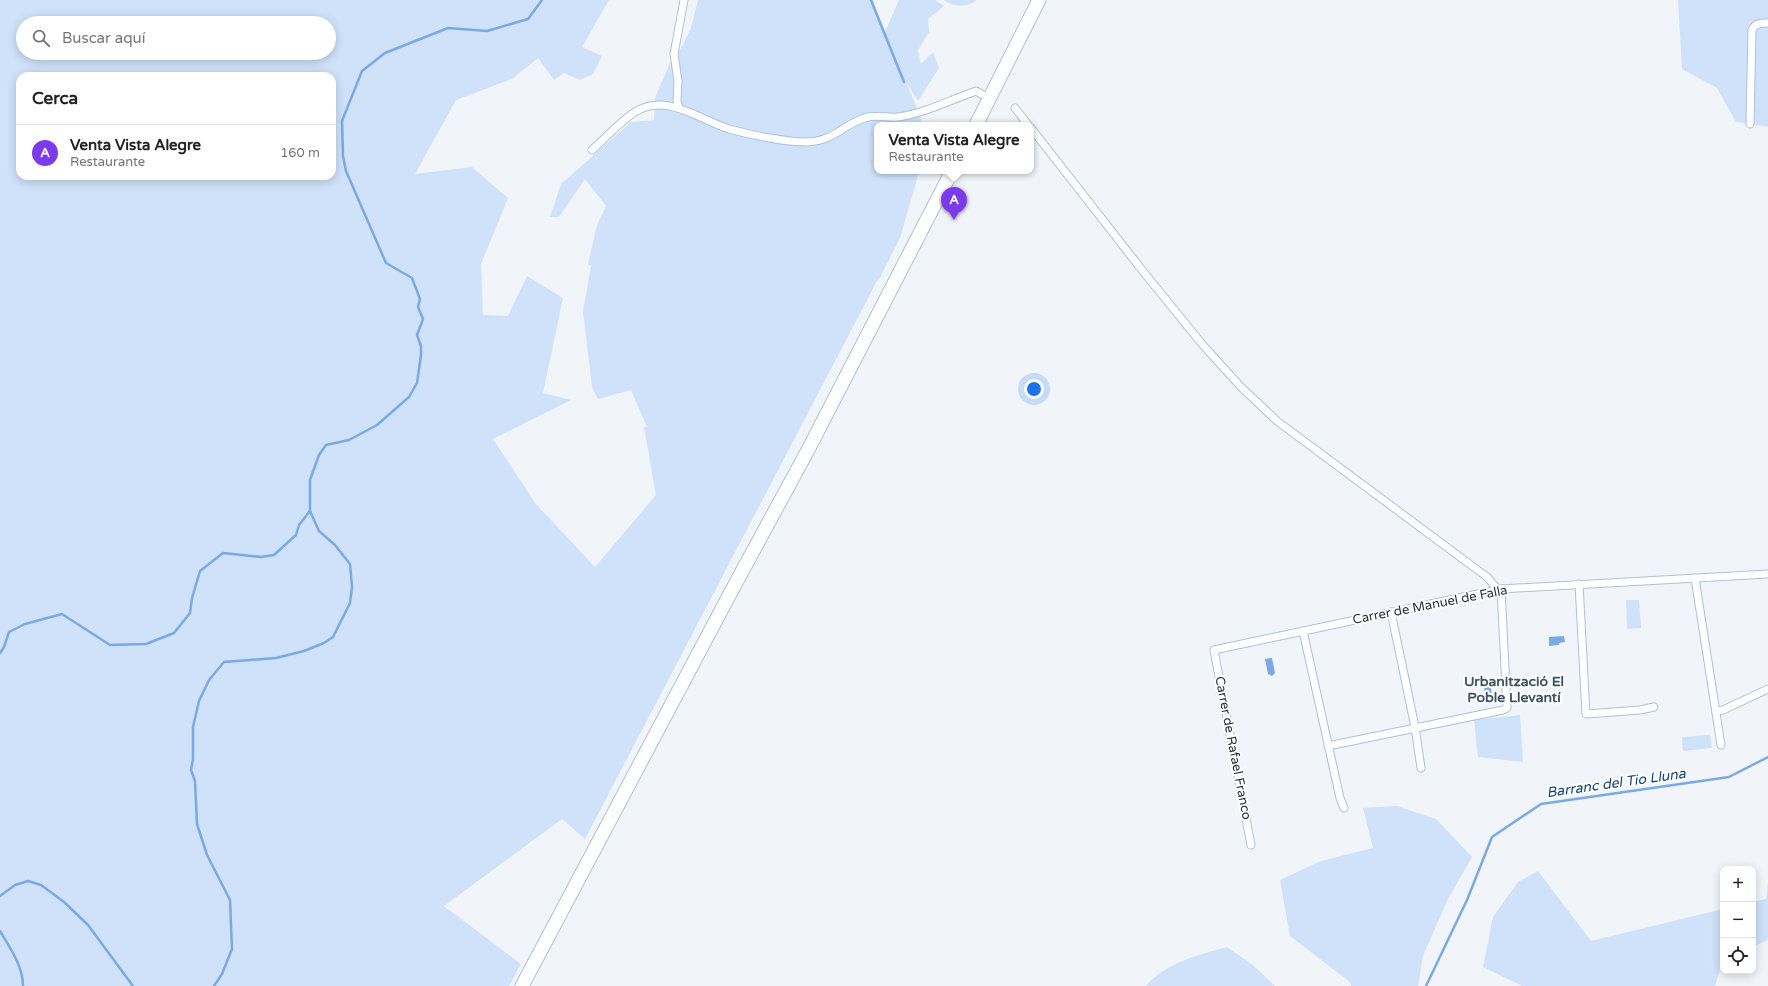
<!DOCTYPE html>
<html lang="es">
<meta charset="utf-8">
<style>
:root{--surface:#fff;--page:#f6f6f6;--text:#222;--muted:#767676;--line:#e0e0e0;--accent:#7c3aed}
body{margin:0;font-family:"Varela Round",sans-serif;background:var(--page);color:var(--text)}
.controls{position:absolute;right:12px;bottom:12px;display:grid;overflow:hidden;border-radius:8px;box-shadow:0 2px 10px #0003}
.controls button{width:36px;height:36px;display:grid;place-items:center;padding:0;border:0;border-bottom:1px solid var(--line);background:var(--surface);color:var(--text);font:20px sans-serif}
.you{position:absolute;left:1034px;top:389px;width:14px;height:14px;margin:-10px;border:3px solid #fff;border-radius:50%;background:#1a73e8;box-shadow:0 0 0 6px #1a73e833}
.badge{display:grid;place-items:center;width:26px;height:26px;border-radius:50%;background:var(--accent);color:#fff;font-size:13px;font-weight:700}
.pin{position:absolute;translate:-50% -33px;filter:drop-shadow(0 1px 2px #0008)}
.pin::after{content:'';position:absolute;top:21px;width:14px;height:12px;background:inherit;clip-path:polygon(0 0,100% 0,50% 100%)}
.popup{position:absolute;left:874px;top:122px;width:160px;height:52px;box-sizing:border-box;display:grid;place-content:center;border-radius:8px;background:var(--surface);filter:drop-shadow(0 1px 3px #0005);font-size:13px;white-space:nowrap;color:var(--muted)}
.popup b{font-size:15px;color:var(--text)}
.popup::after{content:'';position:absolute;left:50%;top:100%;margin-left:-8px;border:8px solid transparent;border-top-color:var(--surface)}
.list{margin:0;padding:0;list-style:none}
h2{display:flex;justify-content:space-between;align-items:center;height:52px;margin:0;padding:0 16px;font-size:17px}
h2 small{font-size:13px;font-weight:400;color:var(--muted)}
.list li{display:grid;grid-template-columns:26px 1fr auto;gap:12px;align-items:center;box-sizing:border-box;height:56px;padding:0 16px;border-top:1px solid var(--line)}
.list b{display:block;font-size:15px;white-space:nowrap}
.list p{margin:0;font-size:13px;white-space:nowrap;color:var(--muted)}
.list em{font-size:13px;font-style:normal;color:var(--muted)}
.icon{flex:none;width:22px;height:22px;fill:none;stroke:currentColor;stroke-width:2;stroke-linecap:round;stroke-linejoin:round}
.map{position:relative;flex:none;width:1768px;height:986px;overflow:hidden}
.search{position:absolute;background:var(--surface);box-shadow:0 2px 10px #0003;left:16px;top:16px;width:320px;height:44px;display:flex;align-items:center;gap:10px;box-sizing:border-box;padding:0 14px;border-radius:22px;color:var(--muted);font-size:15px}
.panel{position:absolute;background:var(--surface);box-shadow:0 2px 10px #0003;left:16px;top:72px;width:320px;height:108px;border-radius:12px}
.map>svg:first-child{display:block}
.green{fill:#cfe2f9;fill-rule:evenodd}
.water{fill:#7aaae3}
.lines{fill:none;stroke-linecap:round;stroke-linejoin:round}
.stream{stroke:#7aaae3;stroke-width:2.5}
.street-casing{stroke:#aec1d8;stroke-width:9}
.highway-casing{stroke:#aec1d8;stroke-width:15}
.street{stroke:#fff;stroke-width:7}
.highway{stroke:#fff;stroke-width:13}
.labels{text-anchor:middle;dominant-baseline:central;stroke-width:4;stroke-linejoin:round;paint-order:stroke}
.street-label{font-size:13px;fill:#2a323b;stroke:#fff}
.neighbourhood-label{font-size:14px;font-weight:bold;fill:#415165;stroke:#fff}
.water-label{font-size:14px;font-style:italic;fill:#0f4275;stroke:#fff}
</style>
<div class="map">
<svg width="1768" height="986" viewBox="0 0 1768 986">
<rect width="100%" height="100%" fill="#f1f5fa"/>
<g class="green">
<path d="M 0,0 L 609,0 L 582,47 L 602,56 L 593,74 L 580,80 L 564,73 L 554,80 L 538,58 L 512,79 L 456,100 L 415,174 L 472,167 L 508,198 L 481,264 L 483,315 L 508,316 L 527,276 L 563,298 L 543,393 L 571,400 L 493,439 L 536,504 L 595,567 L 656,495 L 644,427 L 647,427 L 631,390 L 598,399 L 592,387 L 583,311 L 591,266 L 588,264 L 597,225 L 606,206 L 585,179 L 559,217 L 550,217 L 561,184 L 631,122 L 654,120 L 655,98 L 670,63 L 682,47 L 691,28 L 698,0 L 873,0 L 877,15 L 885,32 L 899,0 L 935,0 L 944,6 L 928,19 L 929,32 L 918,50 L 921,64 L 933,52 L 939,68 L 918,101 L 906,82 L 921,118 L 921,125 L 877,125 L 877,171 L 918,171 L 917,179 L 900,238 L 879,280 L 877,281 L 585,839 L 562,819 L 444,906 L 521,964 L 509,986 L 0,986 ZM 23,23 L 329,23 L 329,53 L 23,53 ZM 20,76 L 332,76 L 332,176 L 20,176 Z"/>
<path d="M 944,0 L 977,0 C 968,8 952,7 944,0 Z"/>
<path d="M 1678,0 L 1768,0 L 1768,127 L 1736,122 L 1717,88 L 1682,69 Z"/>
<path d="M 1626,600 L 1639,600 L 1641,628 L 1627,629 Z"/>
<path d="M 1520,715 L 1523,762 L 1478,757 L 1474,720 Z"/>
<path d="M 1710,735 L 1712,748 L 1683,751 L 1682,737 Z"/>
<path d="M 1397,806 L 1436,819 L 1472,857 L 1447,901 L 1423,956 L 1418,986 L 1351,986 L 1350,982 L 1290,936 L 1280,880 L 1321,861 L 1373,848 L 1363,808 Z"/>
<path d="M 1538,871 L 1591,941 L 1723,909 L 1723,960 L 1715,986 L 1522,986 L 1483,967 L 1493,917 L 1518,882 Z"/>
<path d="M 1768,882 L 1768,940 L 1753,947 L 1753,902 L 1766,899 Z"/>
<path d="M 1227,947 L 1253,965 L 1275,986 L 1146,986 C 1165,963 1198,955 1227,947 Z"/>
</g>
<g class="water">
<path d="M 1564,636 L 1565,642 L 1559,643 L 1559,645 L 1549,646 L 1549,637 Z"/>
<path d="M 1272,658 L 1275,673 L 1272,676 L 1268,674 L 1265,659 Z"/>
<path d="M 1491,686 L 1492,700 L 1484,700 L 1484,687 Z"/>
</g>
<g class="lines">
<g class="stream">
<path d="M 871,0 L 904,82"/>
<path d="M 0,653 L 4,647 L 9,632 L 25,624 L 62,614 L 110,645 L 146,644 L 174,633 L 190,613 L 192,598 L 200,571 L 223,553 L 261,557 L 274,555 L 296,535 L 299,525 L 310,511"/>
<path d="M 0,896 L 15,885 L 28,881 L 41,885 L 52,893 L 64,902 L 88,925 L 133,986"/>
<path d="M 0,931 C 10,948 23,966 23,986"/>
<path d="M 214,986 L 222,974 L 232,949 L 230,900 L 207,855 L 197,824 L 195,781 L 191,770 L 193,759 L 193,727 L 199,701 L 209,680 L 224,662 L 276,658 L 304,651 L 324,643 L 333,637 L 350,603 L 352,587 L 350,564 L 335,545 L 319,531 L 310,511 L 310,480 L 319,455 L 326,445 L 349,440 L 377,425 L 409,397 L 417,383 L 421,355 L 421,346 L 417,335 L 423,319 L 418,307 L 420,299 L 412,278 L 386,263 L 346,171 L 343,156 L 342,121 L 362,71 L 385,53 L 448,28 L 487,31 L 528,19 L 542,0"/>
<path d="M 1426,986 L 1467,900 L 1492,837 L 1541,804 L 1729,777 L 1768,757"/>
</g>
<g class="street-casing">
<g id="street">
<path d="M 679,107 L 677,101 L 678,81 L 674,54 L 684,0"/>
<path d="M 1015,108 L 1028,125"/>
<path d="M 1750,124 L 1752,30 C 1755,23 1761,23 1768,23"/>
<path d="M 1031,128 L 1142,270 L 1202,344 L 1241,387 L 1277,421 L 1487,577 L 1495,586 L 1496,590"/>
<path d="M 592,150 C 606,138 619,122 635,112 C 666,92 700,120 729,129 C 751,135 785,142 807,142 C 835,141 844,123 868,117 C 877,115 888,118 898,117 C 925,113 951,100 976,91 L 990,99"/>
<path d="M 1695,578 L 1721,745"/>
<path d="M 1579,584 L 1586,714 L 1640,710 L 1654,707"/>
<path d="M 1391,612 L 1415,727 L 1421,768"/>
<path d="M 1303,631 L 1340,798 L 1344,808"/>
<path d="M 1716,711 L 1723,710 L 1768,689"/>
<path d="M 1328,746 L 1503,710 L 1507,708 L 1501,589"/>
<path d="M 1251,845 L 1214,650 L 1501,589 L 1768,574"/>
</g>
</g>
<g class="highway-casing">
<g id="highway">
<path d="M 976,125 L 1039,0"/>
<path d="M 522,986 L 732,590 L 808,450 L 952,171"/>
</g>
</g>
<use href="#street" class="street"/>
<use href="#highway" class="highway"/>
</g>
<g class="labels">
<g class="street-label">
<text transform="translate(1430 605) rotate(-11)">Carrer de Manuel de Falla</text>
<text transform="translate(1233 748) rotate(79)">Carrer de Rafael Franco</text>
</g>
<g class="neighbourhood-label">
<text x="1514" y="681">Urbanització El<tspan x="1514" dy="16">Poble Llevantí</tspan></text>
</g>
<g class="water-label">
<text transform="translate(1616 783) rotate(-8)">Barranc del Tio Lluna</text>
</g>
</g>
</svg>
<div class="controls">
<button>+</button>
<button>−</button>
<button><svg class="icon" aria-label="locate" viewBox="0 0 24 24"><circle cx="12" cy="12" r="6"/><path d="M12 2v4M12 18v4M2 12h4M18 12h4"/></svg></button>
</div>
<div class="you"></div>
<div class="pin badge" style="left:954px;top:220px">A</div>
<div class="popup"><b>Venta Vista Alegre</b>Restaurante</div>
<div class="search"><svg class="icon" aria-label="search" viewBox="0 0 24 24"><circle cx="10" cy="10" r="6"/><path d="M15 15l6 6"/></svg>Buscar aquí</div>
<section class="panel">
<h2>Cerca<small></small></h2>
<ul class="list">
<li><span class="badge">A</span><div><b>Venta Vista Alegre</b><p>Restaurante</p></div><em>160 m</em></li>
</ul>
</section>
</div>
